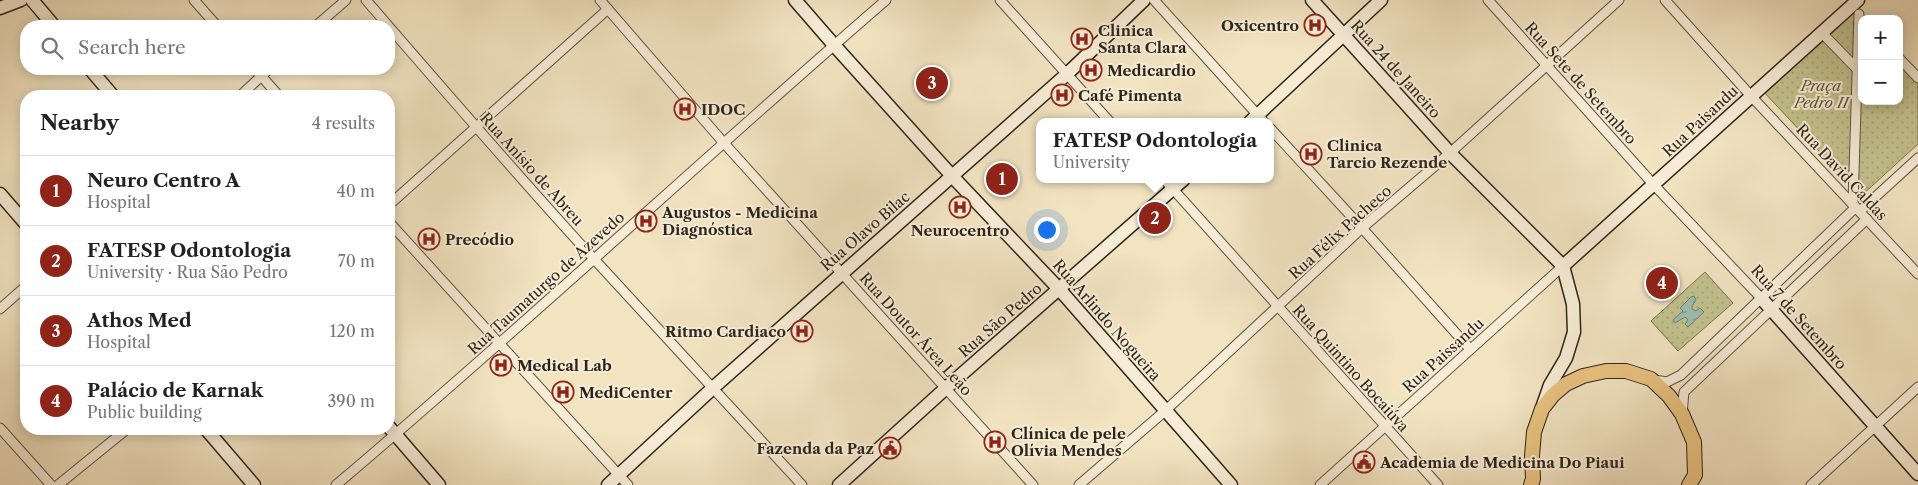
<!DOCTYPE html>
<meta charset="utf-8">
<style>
:root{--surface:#fff;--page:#f6f6f6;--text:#222;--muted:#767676;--line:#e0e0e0;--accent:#8f2418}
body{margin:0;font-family:"Libre Caslon Text",serif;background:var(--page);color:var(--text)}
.controls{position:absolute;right:15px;top:15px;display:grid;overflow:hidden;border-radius:10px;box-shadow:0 2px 12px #0003}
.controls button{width:45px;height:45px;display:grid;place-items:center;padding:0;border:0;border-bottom:1px solid var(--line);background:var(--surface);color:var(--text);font:25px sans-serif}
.you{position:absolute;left:1046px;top:229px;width:18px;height:18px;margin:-12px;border:4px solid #fff;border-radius:50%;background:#1a73e8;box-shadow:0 0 0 8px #1a73e833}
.badge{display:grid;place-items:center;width:32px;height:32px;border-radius:50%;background:var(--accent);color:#fff;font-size:16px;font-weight:700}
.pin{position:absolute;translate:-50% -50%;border:2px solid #fff;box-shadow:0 1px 5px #0006}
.popup{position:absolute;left:1036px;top:118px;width:238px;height:65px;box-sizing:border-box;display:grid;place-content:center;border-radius:10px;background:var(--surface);filter:drop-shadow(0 1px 4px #0005);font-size:16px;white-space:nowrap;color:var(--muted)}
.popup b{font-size:19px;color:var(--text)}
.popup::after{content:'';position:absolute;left:50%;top:100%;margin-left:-10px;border:10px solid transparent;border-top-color:var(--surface)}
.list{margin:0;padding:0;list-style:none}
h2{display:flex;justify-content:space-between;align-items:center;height:65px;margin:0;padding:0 20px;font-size:21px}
h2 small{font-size:16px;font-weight:400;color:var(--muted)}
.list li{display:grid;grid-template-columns:32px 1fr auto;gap:15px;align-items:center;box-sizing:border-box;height:70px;padding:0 20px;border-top:1px solid var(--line)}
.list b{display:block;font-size:19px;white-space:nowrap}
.list p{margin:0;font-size:16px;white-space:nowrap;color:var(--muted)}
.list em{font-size:16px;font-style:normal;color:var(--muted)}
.icon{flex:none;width:28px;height:28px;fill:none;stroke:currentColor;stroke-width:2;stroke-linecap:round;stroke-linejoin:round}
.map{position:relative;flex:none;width:1918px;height:485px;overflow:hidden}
.search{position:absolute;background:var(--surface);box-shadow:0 2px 12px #0003;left:20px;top:20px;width:375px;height:55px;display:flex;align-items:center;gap:12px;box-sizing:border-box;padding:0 18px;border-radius:20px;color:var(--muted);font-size:19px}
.panel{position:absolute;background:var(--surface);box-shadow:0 2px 12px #0003;left:20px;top:90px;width:375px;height:345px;border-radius:20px}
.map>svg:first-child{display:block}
.green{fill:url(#green-dots);stroke:#787354}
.water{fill:url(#water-ripples);stroke:#6f8175}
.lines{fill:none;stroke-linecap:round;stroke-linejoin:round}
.street-casing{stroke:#5e5444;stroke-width:11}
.secondary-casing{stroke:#2d251b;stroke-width:15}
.primary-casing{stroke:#2d251b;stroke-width:16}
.street{stroke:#f7edd7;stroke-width:9}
.secondary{stroke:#f7edd7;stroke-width:12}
.primary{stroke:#e9c280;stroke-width:14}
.labels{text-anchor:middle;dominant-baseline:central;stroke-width:4;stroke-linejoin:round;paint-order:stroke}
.poi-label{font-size:15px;font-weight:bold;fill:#2d251b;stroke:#f7edd7;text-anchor:start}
.street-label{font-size:15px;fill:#2d251b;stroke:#f7edd7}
.park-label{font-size:15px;font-style:italic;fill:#5a543d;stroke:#f7edd7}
</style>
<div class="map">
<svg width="1918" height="485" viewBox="0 0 1918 485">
<defs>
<pattern id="green-dots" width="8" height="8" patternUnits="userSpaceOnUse" patternTransform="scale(1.25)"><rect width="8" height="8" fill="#c2c18d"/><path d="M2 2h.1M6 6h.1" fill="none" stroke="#a7a679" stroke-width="1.8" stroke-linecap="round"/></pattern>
<pattern id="water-ripples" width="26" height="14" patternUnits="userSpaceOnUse" patternTransform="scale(1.25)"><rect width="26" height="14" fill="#9bbeb1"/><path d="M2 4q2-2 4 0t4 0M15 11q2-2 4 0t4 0" fill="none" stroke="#7f9a8f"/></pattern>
</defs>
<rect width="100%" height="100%" fill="#f2e3c1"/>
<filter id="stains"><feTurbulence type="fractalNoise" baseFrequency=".004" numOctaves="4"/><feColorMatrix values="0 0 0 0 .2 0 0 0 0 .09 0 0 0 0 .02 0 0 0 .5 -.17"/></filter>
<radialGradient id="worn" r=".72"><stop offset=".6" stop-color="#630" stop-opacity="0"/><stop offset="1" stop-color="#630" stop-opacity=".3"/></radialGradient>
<g class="green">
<path d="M 1852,11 L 1862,21 L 1862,101 L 1899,101 L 1899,61 L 1918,80 L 1918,144 L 1861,196 L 1762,90 Z"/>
<path d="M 1705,272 L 1733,303 L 1678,351 L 1651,321 Z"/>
</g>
<path class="water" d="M 1694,296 L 1696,300 L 1692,306 L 1692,309 L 1696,311 L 1700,308 L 1704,312 L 1688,327 L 1685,324 L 1688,320 L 1685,317 L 1675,323 L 1673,320 L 1683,311 L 1680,308 L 1691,297 Z"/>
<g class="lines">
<g class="street-casing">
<g id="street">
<path d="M 194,0 L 217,26"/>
<path d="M 366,0 C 441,87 516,174 594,259 C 663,335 733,409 802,485"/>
<path d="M 600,0 L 723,142 L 1033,485"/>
<path d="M 1000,0 L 1110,122"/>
<path d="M 1154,0 L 1264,122"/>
<path d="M 1488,0 L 1654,185 L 1761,298"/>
<path d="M 1665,0 L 1751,96 L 1918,274"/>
<path d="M 316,26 L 346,0"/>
<path d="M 1822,33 L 1857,69"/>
<path d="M 1899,58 L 1918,78"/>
<path d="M 255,69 L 279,96"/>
<path d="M 240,96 L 269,69"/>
<path d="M 1270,128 L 1362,228 L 1470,349"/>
<path d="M 1164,179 L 1438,485"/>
<path d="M 1853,203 L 1859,14"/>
<path d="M 389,205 L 608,9"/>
<path d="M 1860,211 L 1918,158"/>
<path d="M 389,222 L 628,485"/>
<path d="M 0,309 L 26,286"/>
<path d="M 1654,380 L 1667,382 L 1681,375 L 1856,207"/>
<path d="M 1682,414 L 1684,392 L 1867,219"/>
<path d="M 0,428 L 51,485"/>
<path d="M 58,485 L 127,429"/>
<path d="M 336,485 C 523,327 701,160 886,0"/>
<path d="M 1079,485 L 1165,411 L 1362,228 L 1450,153 L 1619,0"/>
<path d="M 1320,485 L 1563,266"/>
<path d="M 1811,485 L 1918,387"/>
</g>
</g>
<g class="secondary-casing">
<g id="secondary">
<path d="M 32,0 L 54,26"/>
<path d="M 795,0 L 834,45 L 952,176 L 1060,290 L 1231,485"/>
<path d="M 1312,0 L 1450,153 L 1563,266 L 1573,304 L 1574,332 L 1566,358 L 1550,385 L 1543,405"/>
<path d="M 0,8 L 21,0"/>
<path d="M 90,69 L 113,96"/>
<path d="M 1250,122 L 1381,0"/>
<path d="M 0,194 L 26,224"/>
<path d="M 1563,266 L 1858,0"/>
<path d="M 1761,298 L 1918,474"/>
<path d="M 389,427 L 439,485"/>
<path d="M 206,429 L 254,485"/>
<path d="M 608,485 L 714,387 L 1067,74 L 1144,0"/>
<path d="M 839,485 L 946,388 L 1184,179"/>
</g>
</g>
<g class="primary-casing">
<path id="primary" d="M 1531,485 L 1533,479 L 1532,456 L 1534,432 L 1542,409 L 1553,395 L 1566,384 L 1583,376 L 1606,371 L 1626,371 L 1651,379 L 1669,396 L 1682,414 L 1694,442 L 1695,475 L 1689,485"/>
</g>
<use href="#street" class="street"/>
<use href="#secondary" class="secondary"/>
<use href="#primary" class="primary"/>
</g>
<defs>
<g id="hospital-ring" transform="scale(1.125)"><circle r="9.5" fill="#f7edd7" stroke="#8f2418" stroke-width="1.5"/><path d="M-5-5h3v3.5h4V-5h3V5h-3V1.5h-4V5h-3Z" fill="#8f2418"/></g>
<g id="civic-ring" transform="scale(1.125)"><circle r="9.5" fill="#f7edd7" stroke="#8f2418" stroke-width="1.5"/><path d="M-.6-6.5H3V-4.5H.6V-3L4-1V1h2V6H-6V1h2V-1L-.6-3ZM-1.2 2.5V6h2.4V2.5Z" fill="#8f2418"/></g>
</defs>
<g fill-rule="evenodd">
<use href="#hospital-ring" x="1315" y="25"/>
<use href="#hospital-ring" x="1082" y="39"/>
<use href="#hospital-ring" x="1091" y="70"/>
<use href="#hospital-ring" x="1062" y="95"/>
<use href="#hospital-ring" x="685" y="109"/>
<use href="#hospital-ring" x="1311" y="154"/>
<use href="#hospital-ring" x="960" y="207"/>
<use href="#hospital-ring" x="646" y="221"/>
<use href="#hospital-ring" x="429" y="239"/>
<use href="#hospital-ring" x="802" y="331"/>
<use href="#hospital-ring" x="501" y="365"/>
<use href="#hospital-ring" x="563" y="392"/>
<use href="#hospital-ring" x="995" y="442"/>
<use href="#civic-ring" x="890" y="448"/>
<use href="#civic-ring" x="1364" y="462"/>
</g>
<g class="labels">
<g class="poi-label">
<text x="1299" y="25" text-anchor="end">Oxicentro</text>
<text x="1098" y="30">Clinica<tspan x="1098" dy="17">Santa Clara</tspan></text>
<text x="1107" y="70">Medicardio</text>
<text x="1078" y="95">Café Pimenta</text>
<text x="701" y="109">IDOC</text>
<text x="1327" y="145">Clinica<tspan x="1327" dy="17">Tarcio Rezende</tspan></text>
<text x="662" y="212">Augustos - Medicina<tspan x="662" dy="17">Diagnóstica</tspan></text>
<text x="960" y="230" text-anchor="middle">Neurocentro</text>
<text x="445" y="239">Precódio</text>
<text x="786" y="331" text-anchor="end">Ritmo Cardiaco</text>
<text x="517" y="365">Medical Lab</text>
<text x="579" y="392">MediCenter</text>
<text x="1011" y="433">Clínica de pele<tspan x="1011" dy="17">Olívia Mendes</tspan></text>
<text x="874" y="448" text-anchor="end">Fazenda da Paz</text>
<text x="1380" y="462">Academia de Medicina Do Piaui</text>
</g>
<g class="street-label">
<text transform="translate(1396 69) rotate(48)">Rua 24 de Janeiro</text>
<text transform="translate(1581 83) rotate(48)">Rua Sete de Setembro</text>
<text transform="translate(1700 121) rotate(-43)">Rua Paisandu</text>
<text transform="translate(532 169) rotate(48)">Rua Anísio de Abreu</text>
<text transform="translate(1842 172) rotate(47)">Rua David Caldas</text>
<text transform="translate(865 231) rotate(-41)">Rua Olavo Bilac</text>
<text transform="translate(1340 232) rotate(-42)">Rua Félix Pacheco</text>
<text transform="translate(546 283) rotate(-42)">Rua Taumaturgo de Azevedo</text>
<text transform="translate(1799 317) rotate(48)">Rua 7 de Setembro</text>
<text transform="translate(1000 320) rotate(-41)">Rua São Pedro</text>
<text transform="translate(1107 320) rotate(49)">Rua Arlindo Nogueira</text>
<text transform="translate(916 334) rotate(48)">Rua Doutor Área Leão</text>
<text transform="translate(1443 355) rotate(-42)">Rua Paissandu</text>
<text transform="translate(1351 368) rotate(48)">Rua Quintino Bocaiúva</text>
</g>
<g class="park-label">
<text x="1821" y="85">Praça<tspan x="1821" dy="17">Pedro II</tspan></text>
</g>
</g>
<rect width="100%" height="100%" filter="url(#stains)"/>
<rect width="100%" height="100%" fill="url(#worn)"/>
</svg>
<div class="controls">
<button>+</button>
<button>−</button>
</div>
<div class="you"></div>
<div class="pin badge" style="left:1002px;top:179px">1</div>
<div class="pin badge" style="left:1155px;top:218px">2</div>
<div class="popup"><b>FATESP Odontologia</b>University</div>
<div class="pin badge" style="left:932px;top:83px">3</div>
<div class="pin badge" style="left:1662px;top:283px">4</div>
<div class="search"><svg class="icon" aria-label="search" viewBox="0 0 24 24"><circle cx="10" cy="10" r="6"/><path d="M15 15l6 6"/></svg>Search here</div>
<section class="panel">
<h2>Nearby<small>4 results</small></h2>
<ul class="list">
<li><span class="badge">1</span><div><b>Neuro Centro A</b><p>Hospital</p></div><em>40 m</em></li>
<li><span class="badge">2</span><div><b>FATESP Odontologia</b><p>University · Rua São Pedro</p></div><em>70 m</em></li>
<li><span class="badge">3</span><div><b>Athos Med</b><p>Hospital</p></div><em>120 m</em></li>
<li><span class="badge">4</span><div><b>Palácio de Karnak</b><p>Public building</p></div><em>390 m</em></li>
</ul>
</section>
</div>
